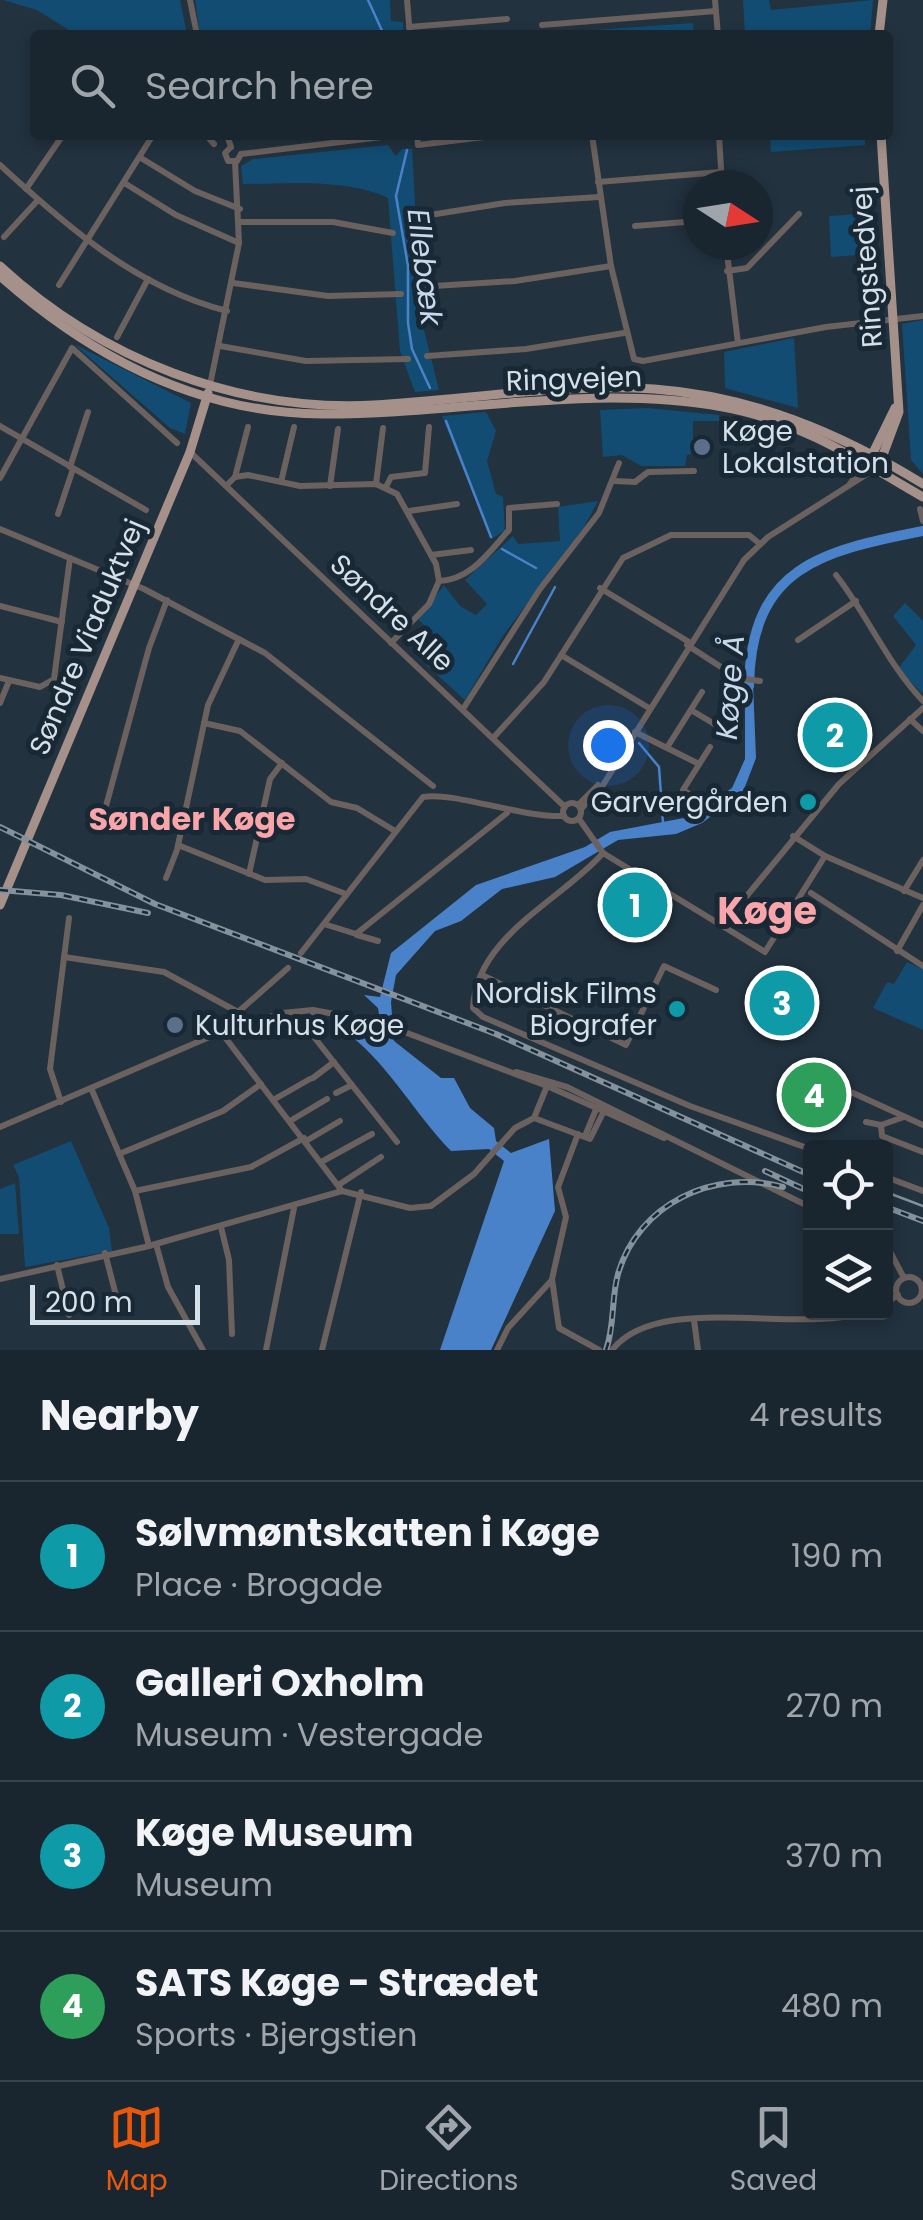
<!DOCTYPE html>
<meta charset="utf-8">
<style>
:root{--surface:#1a262f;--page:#232e37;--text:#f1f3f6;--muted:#9fa5aa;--line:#38434b;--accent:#ea580c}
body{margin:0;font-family:Poppins,sans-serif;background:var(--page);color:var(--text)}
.controls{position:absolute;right:30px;bottom:30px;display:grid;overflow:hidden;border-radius:10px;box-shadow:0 5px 15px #0003}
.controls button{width:90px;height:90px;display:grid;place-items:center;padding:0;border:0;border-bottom:2px solid var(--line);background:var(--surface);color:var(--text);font:50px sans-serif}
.compass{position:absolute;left:683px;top:170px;width:90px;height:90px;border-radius:50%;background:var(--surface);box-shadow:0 5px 15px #0003;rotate:102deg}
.scale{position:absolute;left:30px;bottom:25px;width:170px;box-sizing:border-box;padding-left:10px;border:5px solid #d6e0e8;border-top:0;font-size:28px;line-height:35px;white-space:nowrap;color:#d6e0e8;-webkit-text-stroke:8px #182835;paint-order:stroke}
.you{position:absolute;left:608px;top:745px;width:35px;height:35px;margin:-25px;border:8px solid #fff;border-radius:50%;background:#1a73e8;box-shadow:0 0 0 15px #1a73e833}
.badge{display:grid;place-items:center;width:65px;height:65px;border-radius:50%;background:var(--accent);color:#fff;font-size:32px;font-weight:700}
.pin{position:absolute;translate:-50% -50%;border:5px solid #fff;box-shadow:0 2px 10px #0006}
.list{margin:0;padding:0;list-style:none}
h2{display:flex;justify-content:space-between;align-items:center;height:130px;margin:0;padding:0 40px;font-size:42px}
h2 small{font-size:32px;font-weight:400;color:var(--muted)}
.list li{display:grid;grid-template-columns:65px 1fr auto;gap:30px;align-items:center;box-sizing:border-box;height:150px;padding:0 40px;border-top:2px solid var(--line)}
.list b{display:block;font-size:38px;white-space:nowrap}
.list p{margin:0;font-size:32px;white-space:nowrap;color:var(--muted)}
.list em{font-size:32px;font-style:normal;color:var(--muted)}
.icon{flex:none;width:55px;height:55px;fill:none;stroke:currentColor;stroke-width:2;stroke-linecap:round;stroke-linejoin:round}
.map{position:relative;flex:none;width:923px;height:1350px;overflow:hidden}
.search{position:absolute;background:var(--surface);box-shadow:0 5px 15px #0003;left:30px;right:30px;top:30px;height:110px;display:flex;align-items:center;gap:25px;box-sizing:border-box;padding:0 35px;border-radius:10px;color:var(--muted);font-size:38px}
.sheet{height:730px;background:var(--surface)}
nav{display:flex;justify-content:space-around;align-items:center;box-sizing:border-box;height:140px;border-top:2px solid var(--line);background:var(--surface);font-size:28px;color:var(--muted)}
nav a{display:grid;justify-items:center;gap:5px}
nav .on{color:var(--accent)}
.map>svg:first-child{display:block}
.green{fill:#124c72}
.water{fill:#4a82ca}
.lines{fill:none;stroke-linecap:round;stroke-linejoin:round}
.stream{stroke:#4a82ca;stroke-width:2.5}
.river{stroke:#4a82ca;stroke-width:10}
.minor{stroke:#6b615e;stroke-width:6}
.major{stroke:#a5908a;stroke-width:9}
.tram{stroke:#85929c;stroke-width:2.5}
.rail-casing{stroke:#85929c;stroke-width:6}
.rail{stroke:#182835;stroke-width:2.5;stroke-dasharray:8;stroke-linecap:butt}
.service-dot{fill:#5c6f8a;stroke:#182835;stroke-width:4}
.culture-dot{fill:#0f9aa8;stroke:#182835;stroke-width:4}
.labels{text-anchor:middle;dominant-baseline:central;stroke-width:10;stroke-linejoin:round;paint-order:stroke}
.street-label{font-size:28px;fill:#d6e0e8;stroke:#182835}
.poi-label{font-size:28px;fill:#d6e0e8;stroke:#182835;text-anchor:start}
.water-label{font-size:30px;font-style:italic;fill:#cad8eb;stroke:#182835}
.quarter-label{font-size:32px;font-weight:bold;fill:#faa5a9;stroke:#182835}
.district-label{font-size:38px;font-weight:bold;fill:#faa5a9;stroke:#182835}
</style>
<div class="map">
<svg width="923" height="1350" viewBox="0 0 923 1350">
<rect width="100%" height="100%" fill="#22323f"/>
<g class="green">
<path d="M 3,0 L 180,0 L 187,35 L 77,35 L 37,10 Z"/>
<path d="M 195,0 L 390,0 L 391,21 L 403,22 L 404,35 L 200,35 Z"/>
<path d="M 743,0 L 769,0 L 771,10 L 873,0 L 870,35 L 745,35 Z"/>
<path d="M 693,23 L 694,35 L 540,35 L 539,34 Z"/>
<path d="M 770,135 L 865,135 L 865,145 L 771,152 Z"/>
<path d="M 388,145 L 396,156 L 402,149 L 412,149 L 422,322 L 439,390 L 415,392 L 400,351 L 388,198 C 346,178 289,184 243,184 L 241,166 L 253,159 Z"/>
<path d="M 873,213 L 874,254 L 831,257 L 829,216 Z"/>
<path d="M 923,320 L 923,474 L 911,460 L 902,324 Z"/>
<path d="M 794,338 L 798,408 L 725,388 L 724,352 Z"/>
<path d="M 74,344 L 191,403 L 185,434 L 170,428 Z"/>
<path d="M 647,408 L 719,415 L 719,421 L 693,421 L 693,453 L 687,455 L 685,466 L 641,466 L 622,455 L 603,457 L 600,410 Z"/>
<path d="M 486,412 L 496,431 L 487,461 L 496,494 L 503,497 L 505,531 L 491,539 L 442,416 Z"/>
<path d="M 598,501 L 584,527 L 502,637 L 465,700 L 415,655 L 434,635 L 418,619 L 444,585 L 460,606 L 476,615 L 487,604 L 465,580 L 513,536 L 518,544 L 560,541 L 558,507 Z"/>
<path d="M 905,603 L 923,621 L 923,694 L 898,669 L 916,645 L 893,616 Z"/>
<path d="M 907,962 L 923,969 L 923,1030 L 873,1008 L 887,982 L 894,984 Z"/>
<path d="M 71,1141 L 109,1228 L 112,1251 L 25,1267 L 19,1177 L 13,1165 Z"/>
<path d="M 15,1183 L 19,1234 L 0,1234 L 0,1189 Z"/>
</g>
<path class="water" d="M 745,683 L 753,684 L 756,758 L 743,792 L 702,823 L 676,834 L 618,840 L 555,877 L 502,889 L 461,921 L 435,931 L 396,975 L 391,1002 L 394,1041 L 441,1078 L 454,1078 L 470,1108 L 494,1128 L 496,1141 L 511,1153 L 549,1139 L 555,1211 L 491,1350 L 440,1350 L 504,1161 L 489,1149 L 451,1151 C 415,1114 390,1067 351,1036 L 365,1029 L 382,1032 L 378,1008 L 364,995 L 380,997 L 391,953 L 476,885 L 585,847 L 610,832 L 689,817 L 732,788 L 745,759 Z"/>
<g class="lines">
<g class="stream">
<path d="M 368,0 L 384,35"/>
<path d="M 407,150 L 396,196 L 408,266 L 408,323 L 412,349 L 430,388"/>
<path d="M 446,421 L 491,537"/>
<path d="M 502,549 L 536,568"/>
<path d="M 513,664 L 555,587"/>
<path d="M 639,743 L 659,767 L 663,823"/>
</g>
<path class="river" d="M 749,686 C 751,566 822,551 923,531"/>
<g class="minor">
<path d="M 190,0 L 197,35"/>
<path d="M 407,0 L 410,35"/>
<path d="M 715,0 L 718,35"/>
<path d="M 542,25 L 716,11"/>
<path d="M 409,27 L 507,19"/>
<path d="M 206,135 L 214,144"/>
<path d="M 227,135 L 231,147"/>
<path d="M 417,135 L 418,145 L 501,135"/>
<path d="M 592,135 L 611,266 L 634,359 L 643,361 L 826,327 L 923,316"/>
<path d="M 719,135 L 722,185"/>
<path d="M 231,147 L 225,153 L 228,161 L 237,161 L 241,154"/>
<path d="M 241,154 L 398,135"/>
<path d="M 141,158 L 195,191 L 240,209"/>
<path d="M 0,165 C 66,226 137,288 227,311"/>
<path d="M 598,182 L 721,172"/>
<path d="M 126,184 L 176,215 L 239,243"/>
<path d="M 26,189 L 63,135"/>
<path d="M 411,218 L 505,203 L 599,197"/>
<path d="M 241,222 L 333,222 L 393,233"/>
<path d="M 635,226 L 698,221"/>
<path d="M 4,237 L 38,200"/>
<path d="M 726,245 L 738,343"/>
<path d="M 727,271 L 747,268 L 799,214"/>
<path d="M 233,283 L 328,296 L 401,294"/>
<path d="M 59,285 L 153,135"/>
<path d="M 418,287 L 515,281 L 611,266"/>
<path d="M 117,337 L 148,279"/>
<path d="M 220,346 L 306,361 L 408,359"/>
<path d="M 427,356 L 526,349 L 624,333"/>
<path d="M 210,385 L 239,243 L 235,162"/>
<path d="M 0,426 L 146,510"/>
<path d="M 190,452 L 565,807"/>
<path d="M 70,467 L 88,412"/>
<path d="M 235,477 L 248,427"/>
<path d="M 0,478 L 72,348 L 177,443"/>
<path d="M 615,481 L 635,482 L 648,472 L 694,471"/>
<path d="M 281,482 L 294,427"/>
<path d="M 376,484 L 383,428"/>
<path d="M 849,485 L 865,464"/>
<path d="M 226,486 L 235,477 L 248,475 L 300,486 L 376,484 L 397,494 L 436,564 L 439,581 L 429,604 L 391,643"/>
<path d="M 330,486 L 338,429"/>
<path d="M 386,487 L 391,477 L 425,473 L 429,427"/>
<path d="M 920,509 L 923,521"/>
<path d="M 409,511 L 457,504"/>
<path d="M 58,514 L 73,469"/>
<path d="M 0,529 L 144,589 L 265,653 L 433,786"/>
<path d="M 431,555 L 471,550"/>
<path d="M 836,575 C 868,616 887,663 923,701"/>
<path d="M 439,581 C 471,580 489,552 509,530 L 509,508 L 557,504"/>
<path d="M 600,588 L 689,642"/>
<path d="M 0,606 L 62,622"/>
<path d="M 798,640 L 856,601"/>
<path d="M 687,645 L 738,678 L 760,681"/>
<path d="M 561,655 L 649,708"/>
<path d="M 0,678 L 40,687 L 54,679 L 70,558"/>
<path d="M 0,703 L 9,681"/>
<path d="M 463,709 L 540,589 L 599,513 L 619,463"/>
<path d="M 691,710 L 721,728"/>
<path d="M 910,719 L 923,731"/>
<path d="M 204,723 L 240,731 L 331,802 L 357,808 L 395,831"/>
<path d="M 635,732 L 699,764"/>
<path d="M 494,737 L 544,682 L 623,558 L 671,535 L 749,535 L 760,544"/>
<path d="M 668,746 L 702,692"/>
<circle cx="572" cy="812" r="9"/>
<path d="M 578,805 L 598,785"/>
<path d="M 581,809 L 603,785 L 744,560 L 768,537 L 875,469"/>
<path d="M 703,809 L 700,801 L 683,790 L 710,747"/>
<path d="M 579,819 L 603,853 L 765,952 L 825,856 L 793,836"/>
<path d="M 100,828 L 149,648 L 167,600"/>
<path d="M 178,845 L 265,880 L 306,879 L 346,894"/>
<path d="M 603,853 C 562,900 476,936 473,1008 L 483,1017 L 690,1106 L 810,1149"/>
<path d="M 825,856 L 923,898"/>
<path d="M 249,874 L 270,779 L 282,763"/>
<path d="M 166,878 L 177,850 L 208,705 L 239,639"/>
<path d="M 904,891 L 923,860"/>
<path d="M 811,893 L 923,966"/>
<path d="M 324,924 L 356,934 L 507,813"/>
<path d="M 722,926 L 839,784 L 923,708"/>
<path d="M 357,935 L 378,941"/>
<path d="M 897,951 L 923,905"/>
<path d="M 301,953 L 423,797 C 452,791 522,818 564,816"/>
<path d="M 64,957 L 164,972 L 238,1012"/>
<path d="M 482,975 L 626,1045 L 664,966 L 716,990"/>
<path d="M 313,1010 L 314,1037 L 397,1142"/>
<path d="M 243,1024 L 238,1012 L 288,968"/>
<path d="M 221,1032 L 342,1191"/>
<path d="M 516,1072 L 567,1087 L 810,1207"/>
<path d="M 313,1078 L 334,1062"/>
<path d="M 829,1082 L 923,1125"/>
<path d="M 91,1088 L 135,1191 L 149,1246"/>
<path d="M 336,1093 L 352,1085"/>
<path d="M 273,1100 L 310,1079"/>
<path d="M 61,1102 L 50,1069 L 69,918"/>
<path d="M 534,1118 L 590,1139 L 603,1113"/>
<path d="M 290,1121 L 327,1099"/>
<path d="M 866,1122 L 881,1125 L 904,1117"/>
<path d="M 881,1125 L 882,1136 L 923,1152"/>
<path d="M 0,1127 L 221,1032 L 282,1013 L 313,1010 L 378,1022 L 547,1086 L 664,1138"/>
<path d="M 578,1134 L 558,1187 L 566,1217 L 552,1279 L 559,1328 L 599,1350"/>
<path d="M 585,1136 L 597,1107"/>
<path d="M 306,1141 L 340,1121"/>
<path d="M 119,1154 L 223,1111 L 261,1084"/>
<path d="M 323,1161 L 372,1134"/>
<path d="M 886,1177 L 923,1191"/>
<path d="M 340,1184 L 381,1157"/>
<path d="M 135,1191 L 251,1167 L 304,1138"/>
<path d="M 221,1227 L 229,1260 L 232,1334"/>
<path d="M 156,1244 L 168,1287 L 203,1350"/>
<path d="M 886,1244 L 904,1278"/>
<path d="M 105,1253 L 119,1307"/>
<path d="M 57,1265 L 69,1315"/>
<circle cx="909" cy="1290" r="13"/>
<path d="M 0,1279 L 145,1247 L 342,1191 L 410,1208 L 431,1206 L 474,1174 L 515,1128 L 534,1118 L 547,1086"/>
<path d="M 886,1303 L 898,1295"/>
<path d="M 694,1320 L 698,1350"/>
<path d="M 266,1350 L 294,1208"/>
<path d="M 322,1350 L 361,1192"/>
<path d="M 497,1350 L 508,1328 L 551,1281"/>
<path d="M 612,1350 C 658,1291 799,1335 865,1312"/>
</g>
<g class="major">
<path d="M 879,35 L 883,0"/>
<path d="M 0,266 C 101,359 236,412 374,405 C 467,400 561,383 654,389 C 752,396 840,433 923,484"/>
<path d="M 0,276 C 90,356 198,413 321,414 C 455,415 590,383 723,407 C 797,420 859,460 923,497"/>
<path d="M 871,457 L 895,408"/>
<path d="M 880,463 L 899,412 L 881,135"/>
<path d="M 0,905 L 190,452 L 208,393"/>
</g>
<path class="tram" d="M 886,1192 L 923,1206"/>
<g class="rail-casing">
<g id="rail">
<path d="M 0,827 L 155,904 L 496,1034 L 810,1175"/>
<path d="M 0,890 L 61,895 L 148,913"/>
<path d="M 765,1171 L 810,1192"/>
<path d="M 886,1207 L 923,1221"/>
<path d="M 606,1350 C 615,1325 611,1299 618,1274 C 638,1204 714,1168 783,1187"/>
</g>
</g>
<use href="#rail" class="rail"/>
</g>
<g class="service-dot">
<circle cx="702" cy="447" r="10"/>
<circle cx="175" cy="1025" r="10"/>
</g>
<g class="culture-dot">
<circle cx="808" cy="802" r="10"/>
<circle cx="677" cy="1009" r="10"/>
</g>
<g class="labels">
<g class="street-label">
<text transform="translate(867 267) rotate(-94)">Ringstedvej</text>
<text transform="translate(574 379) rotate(-2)">Ringvejen</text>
<text transform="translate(392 613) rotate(43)">Søndre Alle</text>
<text transform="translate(87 637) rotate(-67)">Søndre Viaduktvej</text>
</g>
<g class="poi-label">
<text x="722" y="431">Køge<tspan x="722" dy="32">Lokalstation</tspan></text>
<text x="788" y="802" text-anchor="end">Garvergården</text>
<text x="657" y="993" text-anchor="end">Nordisk Films<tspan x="657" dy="32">Biografer</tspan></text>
<text x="195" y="1025">Kulturhus Køge</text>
</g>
<g class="water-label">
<text transform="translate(425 267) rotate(83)">Ellebæk</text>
<text transform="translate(730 687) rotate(-86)">Køge Å</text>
</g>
<g class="quarter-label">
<text x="192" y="818">Sønder Køge</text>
</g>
<g class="district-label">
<text x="767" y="910">Køge</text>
</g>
</g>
</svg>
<div class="controls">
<button><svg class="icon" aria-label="locate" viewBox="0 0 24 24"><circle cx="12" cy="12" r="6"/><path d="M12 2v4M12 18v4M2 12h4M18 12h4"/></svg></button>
<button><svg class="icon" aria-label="layers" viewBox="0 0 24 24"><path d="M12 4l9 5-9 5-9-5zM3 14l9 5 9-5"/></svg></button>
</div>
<svg class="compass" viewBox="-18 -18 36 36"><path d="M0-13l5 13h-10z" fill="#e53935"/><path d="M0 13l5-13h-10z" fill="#9fa5aa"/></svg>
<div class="scale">200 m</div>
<div class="you"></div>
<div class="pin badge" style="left:635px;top:905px;background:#0f9aa8">1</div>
<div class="pin badge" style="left:835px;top:735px;background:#0f9aa8">2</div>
<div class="pin badge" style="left:782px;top:1003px;background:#0f9aa8">3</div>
<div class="pin badge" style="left:814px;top:1095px;background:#2e9e5b">4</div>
<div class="search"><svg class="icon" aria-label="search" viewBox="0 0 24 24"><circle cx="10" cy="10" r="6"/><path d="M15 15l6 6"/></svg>Search here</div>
</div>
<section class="sheet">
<h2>Nearby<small>4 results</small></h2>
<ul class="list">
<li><span class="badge" style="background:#0f9aa8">1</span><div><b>Sølvmøntskatten i Køge</b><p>Place · Brogade</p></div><em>190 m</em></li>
<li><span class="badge" style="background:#0f9aa8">2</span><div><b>Galleri Oxholm</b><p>Museum · Vestergade</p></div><em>270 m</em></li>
<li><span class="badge" style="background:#0f9aa8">3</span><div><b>Køge Museum</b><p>Museum</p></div><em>370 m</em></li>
<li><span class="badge" style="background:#2e9e5b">4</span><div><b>SATS Køge - Strædet</b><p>Sports · Bjergstien</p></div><em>480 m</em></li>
</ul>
</section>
<nav>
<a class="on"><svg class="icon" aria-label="map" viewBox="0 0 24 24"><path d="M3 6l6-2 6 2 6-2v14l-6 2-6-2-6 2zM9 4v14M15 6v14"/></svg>Map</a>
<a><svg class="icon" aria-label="directions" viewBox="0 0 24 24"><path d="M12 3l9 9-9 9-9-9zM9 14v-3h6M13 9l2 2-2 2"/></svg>Directions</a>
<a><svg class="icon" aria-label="saved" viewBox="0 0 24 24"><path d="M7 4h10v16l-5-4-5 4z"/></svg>Saved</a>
</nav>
